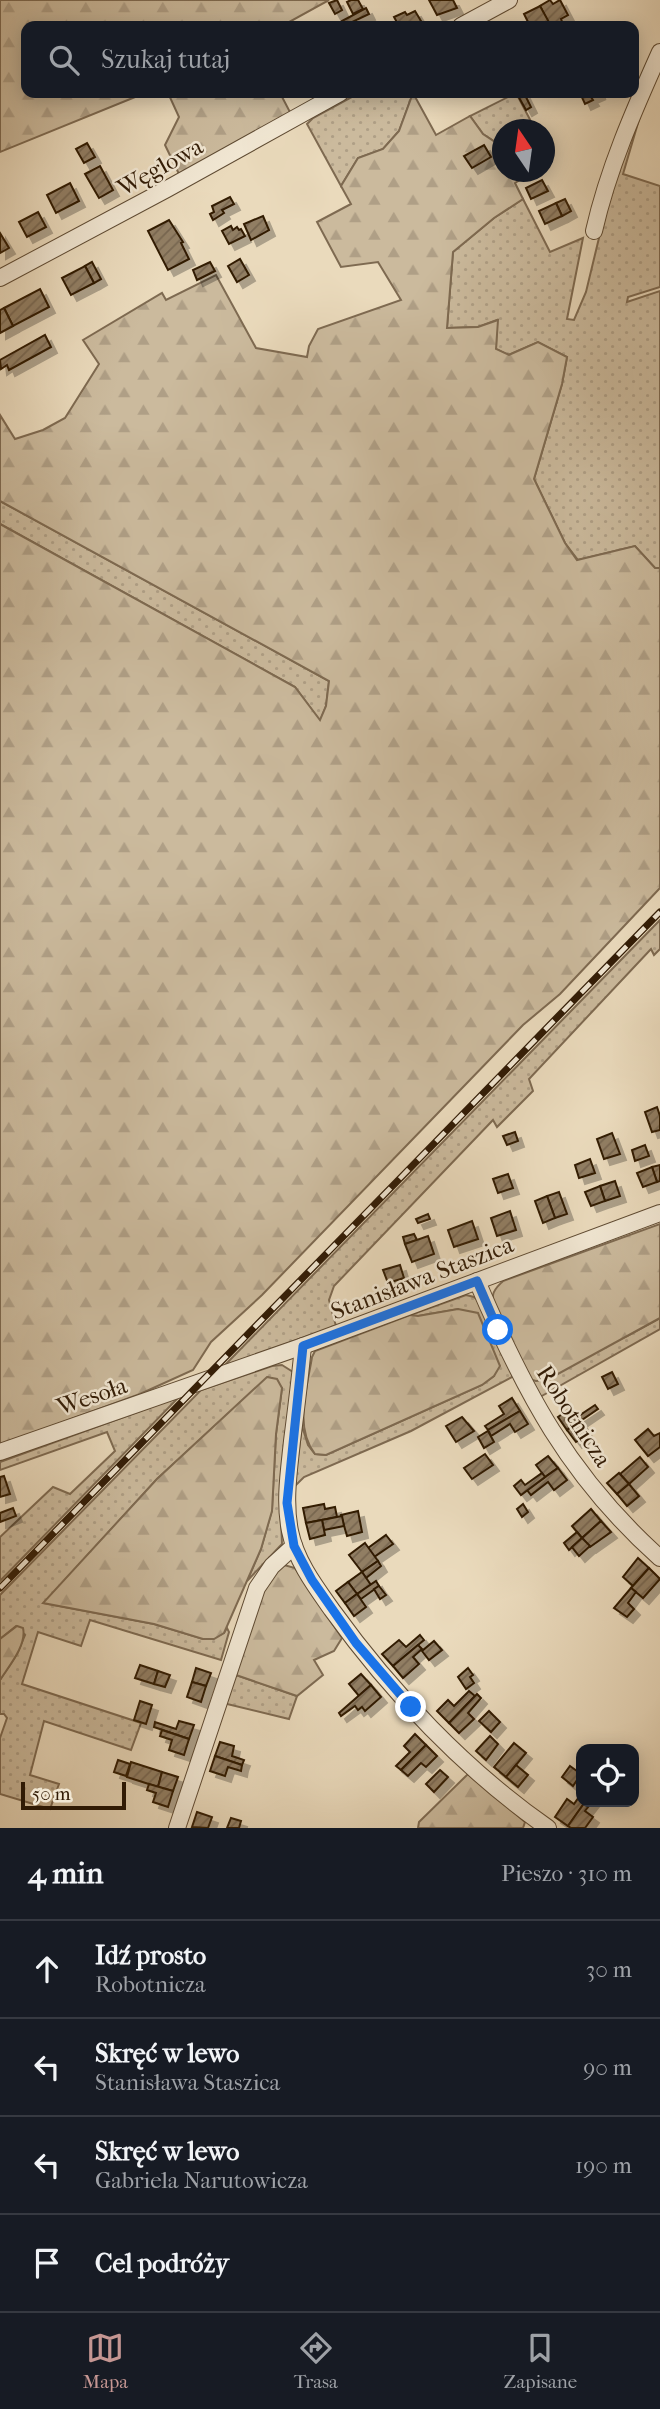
<!DOCTYPE html>
<html lang="pl">
<meta charset="utf-8">
<style>
:root{--surface:#171b24;--page:#242831;--text:#f1f3f6;--muted:#9ea1a6;--line:#363941;--accent:#c59692}
body{margin:0;font-family:"IM FELL French Canon",serif;background:var(--page);color:var(--text)}
.controls{position:absolute;right:21px;bottom:21px;display:grid;overflow:hidden;border-radius:14px;box-shadow:0 4px 18px #0003}
.controls button{width:63px;height:63px;display:grid;place-items:center;padding:0;border:0;border-bottom:2px solid var(--line);background:var(--surface);color:var(--text);font:35px sans-serif}
.compass{position:absolute;left:492px;top:119px;width:63px;height:63px;border-radius:50%;background:var(--surface);box-shadow:0 4px 18px #0003;rotate:347deg}
.scale{position:absolute;left:21px;bottom:18px;width:105px;box-sizing:border-box;padding-left:7px;border:4px solid #311b05;border-top:0;font-size:19px;line-height:24px;white-space:nowrap;color:#311b05;-webkit-text-stroke:5px #f1e7d3;paint-order:stroke}
.stop{position:absolute;width:21px;height:21px;margin:-16px;border:5px solid #1a73e8;border-radius:50%;background:#fff}
.stop.end{background:#1a73e8;border-color:#fff;box-shadow:0 2px 7px #0008}
.list{margin:0;padding:0;list-style:none}
h2{display:flex;justify-content:space-between;align-items:center;height:91px;margin:0;padding:0 28px;font-size:30px}
h2 small{font-size:23px;font-weight:400;color:var(--muted)}
.list li{display:grid;grid-template-columns:46px 1fr auto;gap:21px;align-items:center;box-sizing:border-box;height:98px;padding:0 28px;border-top:2px solid var(--line)}
.list b{display:block;font-size:26px;white-space:nowrap}
.list p{margin:0;font-size:23px;white-space:nowrap;color:var(--muted)}
.list em{font-size:23px;font-style:normal;color:var(--muted)}
.icon{flex:none;width:38px;height:38px;fill:none;stroke:currentColor;stroke-width:2;stroke-linecap:round;stroke-linejoin:round}
.map{position:relative;flex:none;width:660px;height:1828px;overflow:hidden}
.search{position:absolute;background:var(--surface);box-shadow:0 4px 18px #0003;left:21px;right:21px;top:21px;height:77px;display:flex;align-items:center;gap:18px;box-sizing:border-box;padding:0 24px;border-radius:14px;color:var(--muted);font-size:26px}
.sheet{height:483px;background:var(--surface)}
nav{display:flex;justify-content:space-around;align-items:center;box-sizing:border-box;height:98px;border-top:2px solid var(--line);background:var(--surface);font-size:19px;color:var(--muted)}
nav a{display:grid;justify-items:center;gap:4px}
nav .on{color:var(--accent)}
.map>svg:first-child{display:block}
.grass{fill:url(#grass-dots);stroke:#7e6a51;stroke-width:2}
.forest{fill:url(#forest-firs);stroke:#7e6a51;stroke-width:2}
.building{fill:url(#building-hatch);stroke:#311b05;stroke-width:2;filter:url(#shadow)}
.lines{fill:none;stroke-linecap:round;stroke-linejoin:round}
.minor-casing{stroke:#5f4b33;stroke-width:18}
.minor{stroke:#f1e7d3;stroke-width:16}
.rail-casing{stroke:#311b05;stroke-width:7}
.rail{stroke:#f1e7d3;stroke-width:4.5;stroke-dasharray:13;stroke-linecap:butt}
.route{stroke:#1a73e8;stroke-width:9}
.labels{text-anchor:middle;dominant-baseline:central;stroke-width:5;stroke-linejoin:round;paint-order:stroke}
.street-label{font-size:24px;fill:#311b05;stroke:#f1e7d3}
</style>
<div class="map">
<svg width="660" height="1828" viewBox="0 0 660 1828">
<defs>
<pattern id="grass-dots" width="8" height="8" patternUnits="userSpaceOnUse" patternTransform="scale(1.75)"><rect width="8" height="8" fill="#cbba9d"/><path d="M2 2h.1M6 6h.1" fill="none" stroke="#af9f86" stroke-width="1.8" stroke-linecap="round"/></pattern>
<pattern id="forest-firs" width="22" height="20" patternUnits="userSpaceOnUse" patternTransform="scale(1.75)"><rect width="22" height="20" fill="#cbba9d"/><path d="M5 1l3.5 6h-7zM16 11l3.5 6h-7z" fill="#af9f86"/></pattern>
<pattern id="building-hatch" width="6" height="6" patternUnits="userSpaceOnUse" patternTransform="scale(1.75)"><rect width="6" height="6" fill="#917e64"/><path d="M-1 1l2-2M0 6l6-6M5 7l2-2" fill="none" stroke="#776650"/></pattern>
<filter id="shadow"><feDropShadow dx="6" dy="6" stdDeviation="0" flood-color="#0004"/></filter>
</defs>
<rect width="100%" height="100%" fill="#eadabc"/>
<filter id="stains"><feTurbulence type="fractalNoise" baseFrequency=".00286" numOctaves="4"/><feColorMatrix values="0 0 0 0 .2 0 0 0 0 .09 0 0 0 0 .02 0 0 0 .5 -.17"/></filter>
<radialGradient id="worn" r=".72"><stop offset=".6" stop-color="#630" stop-opacity="0"/><stop offset="1" stop-color="#630" stop-opacity=".3"/></radialGradient>
<g class="grass">
<path d="M 359,93 L 413,93 L 399,131 L 383,149 L 358,158 L 341,186 L 307,124 L 313,118 Z"/>
<path d="M 516,93 L 535,129 L 503,130 L 502,150 L 498,144 L 483,134 L 470,116 Z"/>
<path d="M 643,106 L 623,174 L 660,186 L 660,287 L 628,297 L 627,302 L 660,291 L 660,568 L 655,568 L 635,546 L 578,560 L 565,543 L 534,479 L 562,384 L 567,357 L 538,342 L 508,355 L 496,349 L 497,320 L 478,327 L 447,328 L 453,252 L 494,218 L 523,199 L 550,252 L 583,238 L 567,319 L 574,320 L 586,292 L 611,188 Z"/>
<path d="M 0,501 L 329,681 L 326,706 L 320,721 L 295,687 L 0,524 Z"/>
<path d="M 660,920 L 660,949 L 654,955 L 651,949 L 529,1079 L 533,1091 L 497,1127 L 493,1120 L 334,1286 L 329,1300 L 336,1326 L 224,1366 Z"/>
<path d="M 466,1295 L 474,1297 L 481,1303 L 514,1376 L 411,1431 L 304,1477 L 294,1487 L 302,1426 L 308,1445 L 315,1454 L 326,1455 L 482,1385 L 494,1376 L 458,1309 L 418,1316 L 410,1315 Z"/>
<path d="M 660,1318 L 660,1329 L 540,1397 L 529,1379 L 627,1336 Z"/>
<path d="M 282,1365 L 293,1372 L 280,1491 L 282,1544 L 247,1581 L 261,1549 L 272,1510 L 276,1434 L 282,1388 L 268,1377 L 157,1479 L 44,1603 L 154,1624 L 203,1639 L 224,1633 L 227,1628 L 229,1632 L 221,1660 L 90,1620 L 81,1646 L 38,1632 L 22,1684 L 141,1723 L 131,1750 L 44,1721 L 30,1775 L 59,1784 L 50,1809 L 0,1794 L 0,1738 L 7,1718 L 4,1714 L 0,1714 L 0,1680 L 17,1654 L 25,1635 L 16,1626 L 0,1639 L 0,1595 L 201,1390 L 272,1366 Z"/>
<path d="M 173,1399 L 177,1399 L 0,1581 L 0,1537 L 53,1487 L 70,1494 L 115,1451 L 107,1432 L 0,1470 L 0,1462 Z"/>
<path d="M 233,1674 L 297,1696 L 289,1719 L 223,1703 Z"/>
</g>
<g class="forest">
<path d="M 0,0 L 329,0 L 282,26 L 26,26 L 26,93 L 145,93 L 0,152 Z"/>
<path d="M 168,93 L 280,93 L 291,114 L 180,176 L 165,145 L 179,117 Z"/>
<path d="M 413,93 L 436,135 L 470,116 L 483,134 L 498,144 L 502,150 L 503,172 L 518,172 L 523,178 L 515,183 L 523,199 L 494,218 L 453,252 L 447,328 L 478,327 L 498,320 L 496,349 L 509,355 L 538,342 L 567,357 L 562,384 L 534,479 L 565,543 L 577,560 L 635,546 L 655,568 L 660,568 L 660,888 L 560,994 L 523,1025 L 262,1295 L 211,1342 L 193,1370 L 140,1394 L 0,1445 L 0,524 L 295,687 L 320,720 L 326,706 L 329,681 L 0,501 L 0,415 L 15,439 L 43,430 L 65,418 L 99,364 L 83,340 L 162,293 L 166,300 L 216,275 L 256,348 L 307,357 L 309,346 L 318,329 L 401,300 L 378,262 L 341,267 L 317,222 L 351,204 L 341,186 L 358,158 L 383,149 L 399,131 Z"/>
<path d="M 660,1224 L 660,1318 L 547,1380 L 536,1381 L 529,1379 C 520,1361 492,1313 493,1295 C 494,1289 498,1286 503,1281 Z"/>
<path d="M 458,1309 L 478,1313 L 500,1366 L 494,1376 L 482,1385 L 326,1455 L 315,1454 C 294,1427 307,1389 312,1357 L 315,1351 L 410,1315 L 418,1316 Z"/>
<path d="M 267,1377 L 277,1379 L 282,1388 L 276,1434 L 272,1511 L 261,1549 L 224,1633 L 214,1639 L 203,1639 L 154,1624 L 43,1603 L 157,1479 Z"/>
<path d="M 284,1565 L 295,1568 L 342,1638 L 334,1651 L 314,1660 L 323,1675 L 297,1696 L 233,1674 L 265,1582 Z"/>
<path d="M 17,1626 L 23,1628 C 27,1645 9,1666 0,1680 L 0,1639 Z"/>
<path d="M 469,1773 L 525,1822 L 523,1828 L 418,1828 L 419,1822 Z"/>
</g>
<g class="building">
<path d="M 337,0 L 342,10 L 335,14 L 329,3 Z"/>
<path d="M 351,0 L 358,0 L 363,9 L 353,14 L 347,2 Z"/>
<path d="M 429,0 L 453,0 L 457,8 L 437,15 Z"/>
<path d="M 550,0 L 553,4 L 560,0 L 568,15 L 561,19 L 563,24 L 559,26 L 550,26 L 540,6 Z"/>
<path d="M 540,6 L 550,24 L 546,26 L 530,26 L 524,14 Z"/>
<path d="M 366,8 L 369,14 L 344,26 L 342,21 Z"/>
<path d="M 415,11 L 424,26 L 399,26 L 394,17 L 405,12 L 407,15 Z"/>
<path d="M 524,93 L 531,107 L 526,110 L 517,94 Z"/>
<path d="M 580,93 L 600,93 L 591,97 L 593,100 L 585,104 Z"/>
<path d="M 87,143 L 95,157 L 84,163 L 76,149 Z"/>
<path d="M 484,145 L 491,157 L 472,168 L 464,156 Z"/>
<path d="M 100,166 L 113,190 L 99,198 L 85,174 Z"/>
<path d="M 542,180 L 548,191 L 531,199 L 526,188 Z"/>
<path d="M 70,183 L 79,201 L 56,213 L 47,195 Z"/>
<path d="M 230,197 L 234,204 L 222,210 L 224,213 L 213,220 L 210,214 L 214,212 L 212,206 Z"/>
<path d="M 565,199 L 571,211 L 562,216 L 556,203 Z"/>
<path d="M 556,203 L 562,216 L 545,224 L 539,211 Z"/>
<path d="M 38,212 L 46,227 L 27,237 L 19,222 Z"/>
<path d="M 263,216 L 269,230 L 251,240 L 244,224 Z"/>
<path d="M 169,220 L 183,242 L 181,243 L 189,259 L 168,270 L 148,231 Z"/>
<path d="M 231,226 L 233,230 L 237,227 L 239,230 L 241,229 L 245,236 L 229,244 L 222,231 Z"/>
<path d="M 0,233 L 9,248 L 0,253 Z"/>
<path d="M 240,259 L 249,275 L 237,282 L 228,266 Z"/>
<path d="M 92,262 L 101,279 L 94,283 L 85,266 Z"/>
<path d="M 210,262 L 215,271 L 197,280 L 193,270 Z"/>
<path d="M 85,266 L 94,283 L 71,295 L 62,278 Z"/>
<path d="M 40,289 L 49,307 L 13,326 L 4,308 Z"/>
<path d="M 4,308 L 13,326 L 0,333 L 0,310 Z"/>
<path d="M 45,335 L 51,347 L 9,370 L 7,365 L 1,369 L 0,360 Z"/>
<path d="M 657,1107 L 660,1116 L 660,1130 L 652,1132 L 645,1112 Z"/>
<path d="M 515,1132 L 518,1141 L 507,1145 L 503,1136 Z"/>
<path d="M 612,1133 L 620,1154 L 604,1159 L 597,1139 Z"/>
<path d="M 645,1145 L 649,1156 L 635,1161 L 632,1150 Z"/>
<path d="M 590,1159 L 595,1173 L 579,1178 L 575,1165 Z"/>
<path d="M 660,1165 L 660,1181 L 657,1182 L 652,1167 Z"/>
<path d="M 652,1167 L 657,1182 L 643,1187 L 637,1173 Z"/>
<path d="M 508,1174 L 513,1188 L 498,1193 L 493,1179 Z"/>
<path d="M 615,1181 L 620,1196 L 605,1201 L 600,1186 Z"/>
<path d="M 600,1186 L 605,1201 L 591,1206 L 585,1192 Z"/>
<path d="M 559,1192 L 567,1214 L 555,1218 L 547,1196 Z"/>
<path d="M 547,1196 L 555,1218 L 543,1223 L 535,1201 Z"/>
<path d="M 510,1211 L 516,1230 L 497,1236 L 491,1218 Z"/>
<path d="M 428,1214 L 430,1219 L 418,1223 L 416,1219 Z"/>
<path d="M 472,1221 L 478,1239 L 454,1247 L 448,1230 Z"/>
<path d="M 414,1234 L 417,1240 L 405,1244 L 403,1237 Z"/>
<path d="M 428,1236 L 434,1254 L 412,1262 L 405,1244 Z"/>
<path d="M 400,1265 L 404,1278 L 388,1283 L 383,1270 Z"/>
<path d="M 612,1372 L 618,1384 L 608,1389 L 602,1377 Z"/>
<path d="M 512,1398 L 520,1411 L 488,1430 L 485,1426 L 504,1414 L 499,1406 Z"/>
<path d="M 595,1405 L 598,1409 L 567,1430 L 558,1417 L 571,1408 L 577,1417 Z"/>
<path d="M 520,1411 L 528,1424 L 515,1432 L 510,1424 L 491,1436 L 488,1430 Z"/>
<path d="M 462,1417 L 474,1431 L 456,1442 L 446,1426 Z"/>
<path d="M 580,1421 L 588,1434 L 576,1442 L 567,1430 Z"/>
<path d="M 648,1429 L 654,1436 L 660,1433 L 660,1447 L 648,1456 L 635,1440 Z"/>
<path d="M 488,1431 L 494,1442 L 484,1448 L 478,1437 Z"/>
<path d="M 485,1454 L 493,1465 L 472,1479 L 464,1468 Z"/>
<path d="M 548,1456 L 558,1468 L 545,1477 L 536,1465 Z"/>
<path d="M 640,1457 L 648,1467 L 629,1484 L 620,1474 Z"/>
<path d="M 558,1468 L 567,1480 L 554,1490 L 548,1482 L 531,1495 L 527,1490 Z"/>
<path d="M 542,1473 L 545,1477 L 521,1495 L 514,1486 L 521,1480 L 525,1485 Z"/>
<path d="M 619,1473 L 629,1484 L 617,1494 L 607,1483 Z"/>
<path d="M 4,1476 L 10,1494 L 0,1497 L 0,1477 Z"/>
<path d="M 629,1484 L 639,1496 L 627,1506 L 617,1494 Z"/>
<path d="M 324,1504 L 325,1509 L 335,1507 L 337,1517 L 306,1523 L 303,1508 Z"/>
<path d="M 523,1504 L 528,1512 L 522,1517 L 517,1509 Z"/>
<path d="M 13,1508 L 16,1516 L 0,1522 L 0,1513 Z"/>
<path d="M 591,1509 L 601,1521 L 582,1538 L 572,1526 Z"/>
<path d="M 358,1511 L 362,1532 L 347,1536 L 341,1515 Z"/>
<path d="M 342,1516 L 344,1526 L 324,1530 L 322,1520 Z"/>
<path d="M 322,1520 L 325,1535 L 310,1539 L 306,1523 Z"/>
<path d="M 601,1521 L 611,1532 L 590,1547 L 582,1538 Z"/>
<path d="M 577,1532 L 582,1538 L 569,1550 L 564,1543 Z"/>
<path d="M 386,1535 L 393,1544 L 374,1557 L 368,1548 Z"/>
<path d="M 582,1538 L 590,1546 L 579,1556 L 572,1547 Z"/>
<path d="M 365,1543 L 378,1561 L 362,1572 L 349,1555 Z"/>
<path d="M 638,1558 L 649,1568 L 633,1586 L 623,1577 Z"/>
<path d="M 378,1561 L 381,1566 L 366,1578 L 362,1572 Z"/>
<path d="M 649,1568 L 660,1579 L 643,1598 L 631,1588 Z"/>
<path d="M 362,1572 L 371,1585 L 357,1594 L 348,1582 Z"/>
<path d="M 376,1581 L 379,1586 L 361,1599 L 357,1594 Z"/>
<path d="M 348,1582 L 357,1594 L 345,1603 L 336,1591 Z"/>
<path d="M 379,1586 L 386,1595 L 380,1599 L 374,1589 Z"/>
<path d="M 631,1588 L 636,1592 L 628,1603 L 634,1609 L 627,1617 L 614,1608 Z"/>
<path d="M 357,1594 L 366,1607 L 354,1616 L 345,1603 Z"/>
<path d="M 420,1635 L 424,1640 L 393,1666 L 382,1654 L 399,1640 L 406,1647 Z"/>
<path d="M 434,1641 L 442,1650 L 429,1660 L 422,1651 Z"/>
<path d="M 418,1645 L 422,1649 L 413,1657 L 419,1664 L 403,1678 L 393,1666 Z"/>
<path d="M 140,1665 L 158,1671 L 154,1684 L 135,1678 Z"/>
<path d="M 196,1668 L 211,1673 L 206,1686 L 192,1682 Z"/>
<path d="M 468,1668 L 473,1675 L 470,1677 L 474,1683 L 466,1689 L 458,1677 Z"/>
<path d="M 158,1671 L 170,1675 L 165,1687 L 154,1684 Z"/>
<path d="M 361,1674 L 371,1685 L 359,1696 L 349,1684 Z"/>
<path d="M 192,1682 L 206,1686 L 201,1702 L 187,1697 Z"/>
<path d="M 371,1685 L 381,1697 L 365,1711 L 362,1707 L 358,1710 L 355,1706 L 341,1716 L 339,1713 Z"/>
<path d="M 469,1691 L 475,1696 L 449,1723 L 437,1711 L 448,1700 L 454,1706 Z"/>
<path d="M 477,1694 L 481,1698 L 468,1713 L 474,1719 L 459,1733 L 449,1723 Z"/>
<path d="M 140,1701 L 152,1705 L 146,1724 L 134,1720 Z"/>
<path d="M 489,1711 L 500,1722 L 491,1732 L 479,1721 Z"/>
<path d="M 179,1721 L 194,1725 L 189,1739 L 154,1727 L 155,1722 L 176,1729 Z"/>
<path d="M 162,1730 L 189,1739 L 184,1755 L 169,1750 L 172,1740 L 160,1736 Z"/>
<path d="M 415,1734 L 426,1745 L 401,1770 L 396,1766 L 410,1752 L 404,1746 Z"/>
<path d="M 490,1736 L 498,1744 L 486,1760 L 476,1751 Z"/>
<path d="M 220,1742 L 234,1746 L 232,1756 L 244,1760 L 242,1765 L 215,1756 Z"/>
<path d="M 514,1743 L 526,1753 L 506,1777 L 494,1767 Z"/>
<path d="M 426,1745 L 437,1756 L 426,1767 L 421,1763 L 408,1776 L 401,1770 Z"/>
<path d="M 215,1756 L 242,1765 L 241,1771 L 228,1767 L 225,1776 L 210,1771 Z"/>
<path d="M 118,1760 L 130,1764 L 126,1776 L 114,1772 Z"/>
<path d="M 131,1762 L 162,1772 L 158,1787 L 127,1777 Z"/>
<path d="M 516,1765 L 528,1775 L 518,1787 L 506,1777 Z"/>
<path d="M 570,1766 L 581,1774 L 573,1786 L 562,1777 Z"/>
<path d="M 440,1770 L 448,1777 L 434,1792 L 426,1784 Z"/>
<path d="M 162,1772 L 178,1777 L 173,1791 L 158,1787 Z"/>
<path d="M 149,1784 L 173,1791 L 168,1807 L 153,1802 L 156,1793 L 147,1790 Z"/>
<path d="M 581,1794 L 581,1802 L 585,1802 L 568,1826 L 555,1817 L 567,1799 L 574,1804 Z"/>
<path d="M 585,1802 L 592,1802 L 585,1811 L 593,1817 L 585,1828 L 571,1828 L 568,1826 Z"/>
<path d="M 197,1812 L 212,1817 L 208,1828 L 192,1827 Z"/>
<path d="M 231,1818 L 241,1821 L 239,1828 L 227,1828 Z"/>
</g>
<g class="lines">
<g class="minor-casing">
<g id="minor">
<path d="M 461,26 L 509,0"/>
<path d="M 594,231 C 608,169 634,110 660,52"/>
<path d="M 0,278 L 167,189 L 340,93"/>
<path d="M 477,1281 C 524,1391 569,1477 660,1558"/>
<path d="M 303,1346 C 300,1378 296,1410 292,1441 C 289,1471 284,1501 290,1531 C 296,1561 315,1586 332,1610 C 391,1692 465,1770 548,1828"/>
<path d="M 0,1452 L 303,1346 L 660,1213"/>
<path d="M 177,1828 L 257,1588 L 272,1566 L 294,1546"/>
</g>
</g>
<use href="#minor" class="minor"/>
<g class="rail-casing">
<path id="rail" d="M 0,1588 L 660,912"/>
</g>
<use href="#rail" class="rail"/>
</g>
<g class="lines">
<path class="route" d="M 411,1707 L 356,1643 L 312,1580 L 294,1546 L 287,1503 L 303,1346 L 477,1281 L 498,1330"/>
</g>
<g class="labels">
<g class="street-label">
<text transform="translate(160 167) rotate(-29)">Węglowa</text>
<text transform="translate(422 1278) rotate(-21)">Stanisława Staszica</text>
<text transform="translate(92 1396) rotate(-19)">Wesoła</text>
<text transform="translate(574 1416) rotate(57)">Robotnicza</text>
</g>
</g>
<rect width="100%" height="100%" filter="url(#stains)"/>
<rect width="100%" height="100%" fill="url(#worn)"/>
</svg>
<div class="controls">
<button><svg class="icon" aria-label="locate" viewBox="0 0 24 24"><circle cx="12" cy="12" r="6"/><path d="M12 2v4M12 18v4M2 12h4M18 12h4"/></svg></button>
</div>
<svg class="compass" viewBox="-18 -18 36 36"><path d="M0-13l5 13h-10z" fill="#e53935"/><path d="M0 13l5-13h-10z" fill="#9ea1a6"/></svg>
<div class="scale">50 m</div>
<div class="stop" style="left:498px;top:1330px"></div>
<div class="stop end" style="left:411px;top:1707px"></div>
<div class="search"><svg class="icon" aria-label="search" viewBox="0 0 24 24"><circle cx="10" cy="10" r="6"/><path d="M15 15l6 6"/></svg>Szukaj tutaj</div>
</div>
<section class="sheet">
<h2>4 min<small>Pieszo · 310 m</small></h2>
<ul class="list">
<li><svg class="icon" aria-label="ahead" viewBox="0 0 24 24"><path d="M12 20V5M6 11l6-6 6 6"/></svg><div><b>Idź prosto</b><p>Robotnicza</p></div><em>30 m</em></li>
<li><svg class="icon" aria-label="left" viewBox="0 0 24 24"><path d="M17 20v-9H6M10 6l-5 5 5 5"/></svg><div><b>Skręć w lewo</b><p>Stanisława Staszica</p></div><em>90 m</em></li>
<li><svg class="icon" aria-label="left" viewBox="0 0 24 24"><path d="M17 20v-9H6M10 6l-5 5 5 5"/></svg><div><b>Skręć w lewo</b><p>Gabriela Narutowicza</p></div><em>190 m</em></li>
<li><svg class="icon" aria-label="arrive" viewBox="0 0 24 24"><path d="M6 21V4h12l-3 4 3 4H6"/></svg><div><b>Cel podróży</b></div></li>
</ul>
</section>
<nav>
<a class="on"><svg class="icon" aria-label="map" viewBox="0 0 24 24"><path d="M3 6l6-2 6 2 6-2v14l-6 2-6-2-6 2zM9 4v14M15 6v14"/></svg>Mapa</a>
<a><svg class="icon" aria-label="directions" viewBox="0 0 24 24"><path d="M12 3l9 9-9 9-9-9zM9 14v-3h6M13 9l2 2-2 2"/></svg>Trasa</a>
<a><svg class="icon" aria-label="saved" viewBox="0 0 24 24"><path d="M7 4h10v16l-5-4-5 4z"/></svg>Zapisane</a>
</nav>
